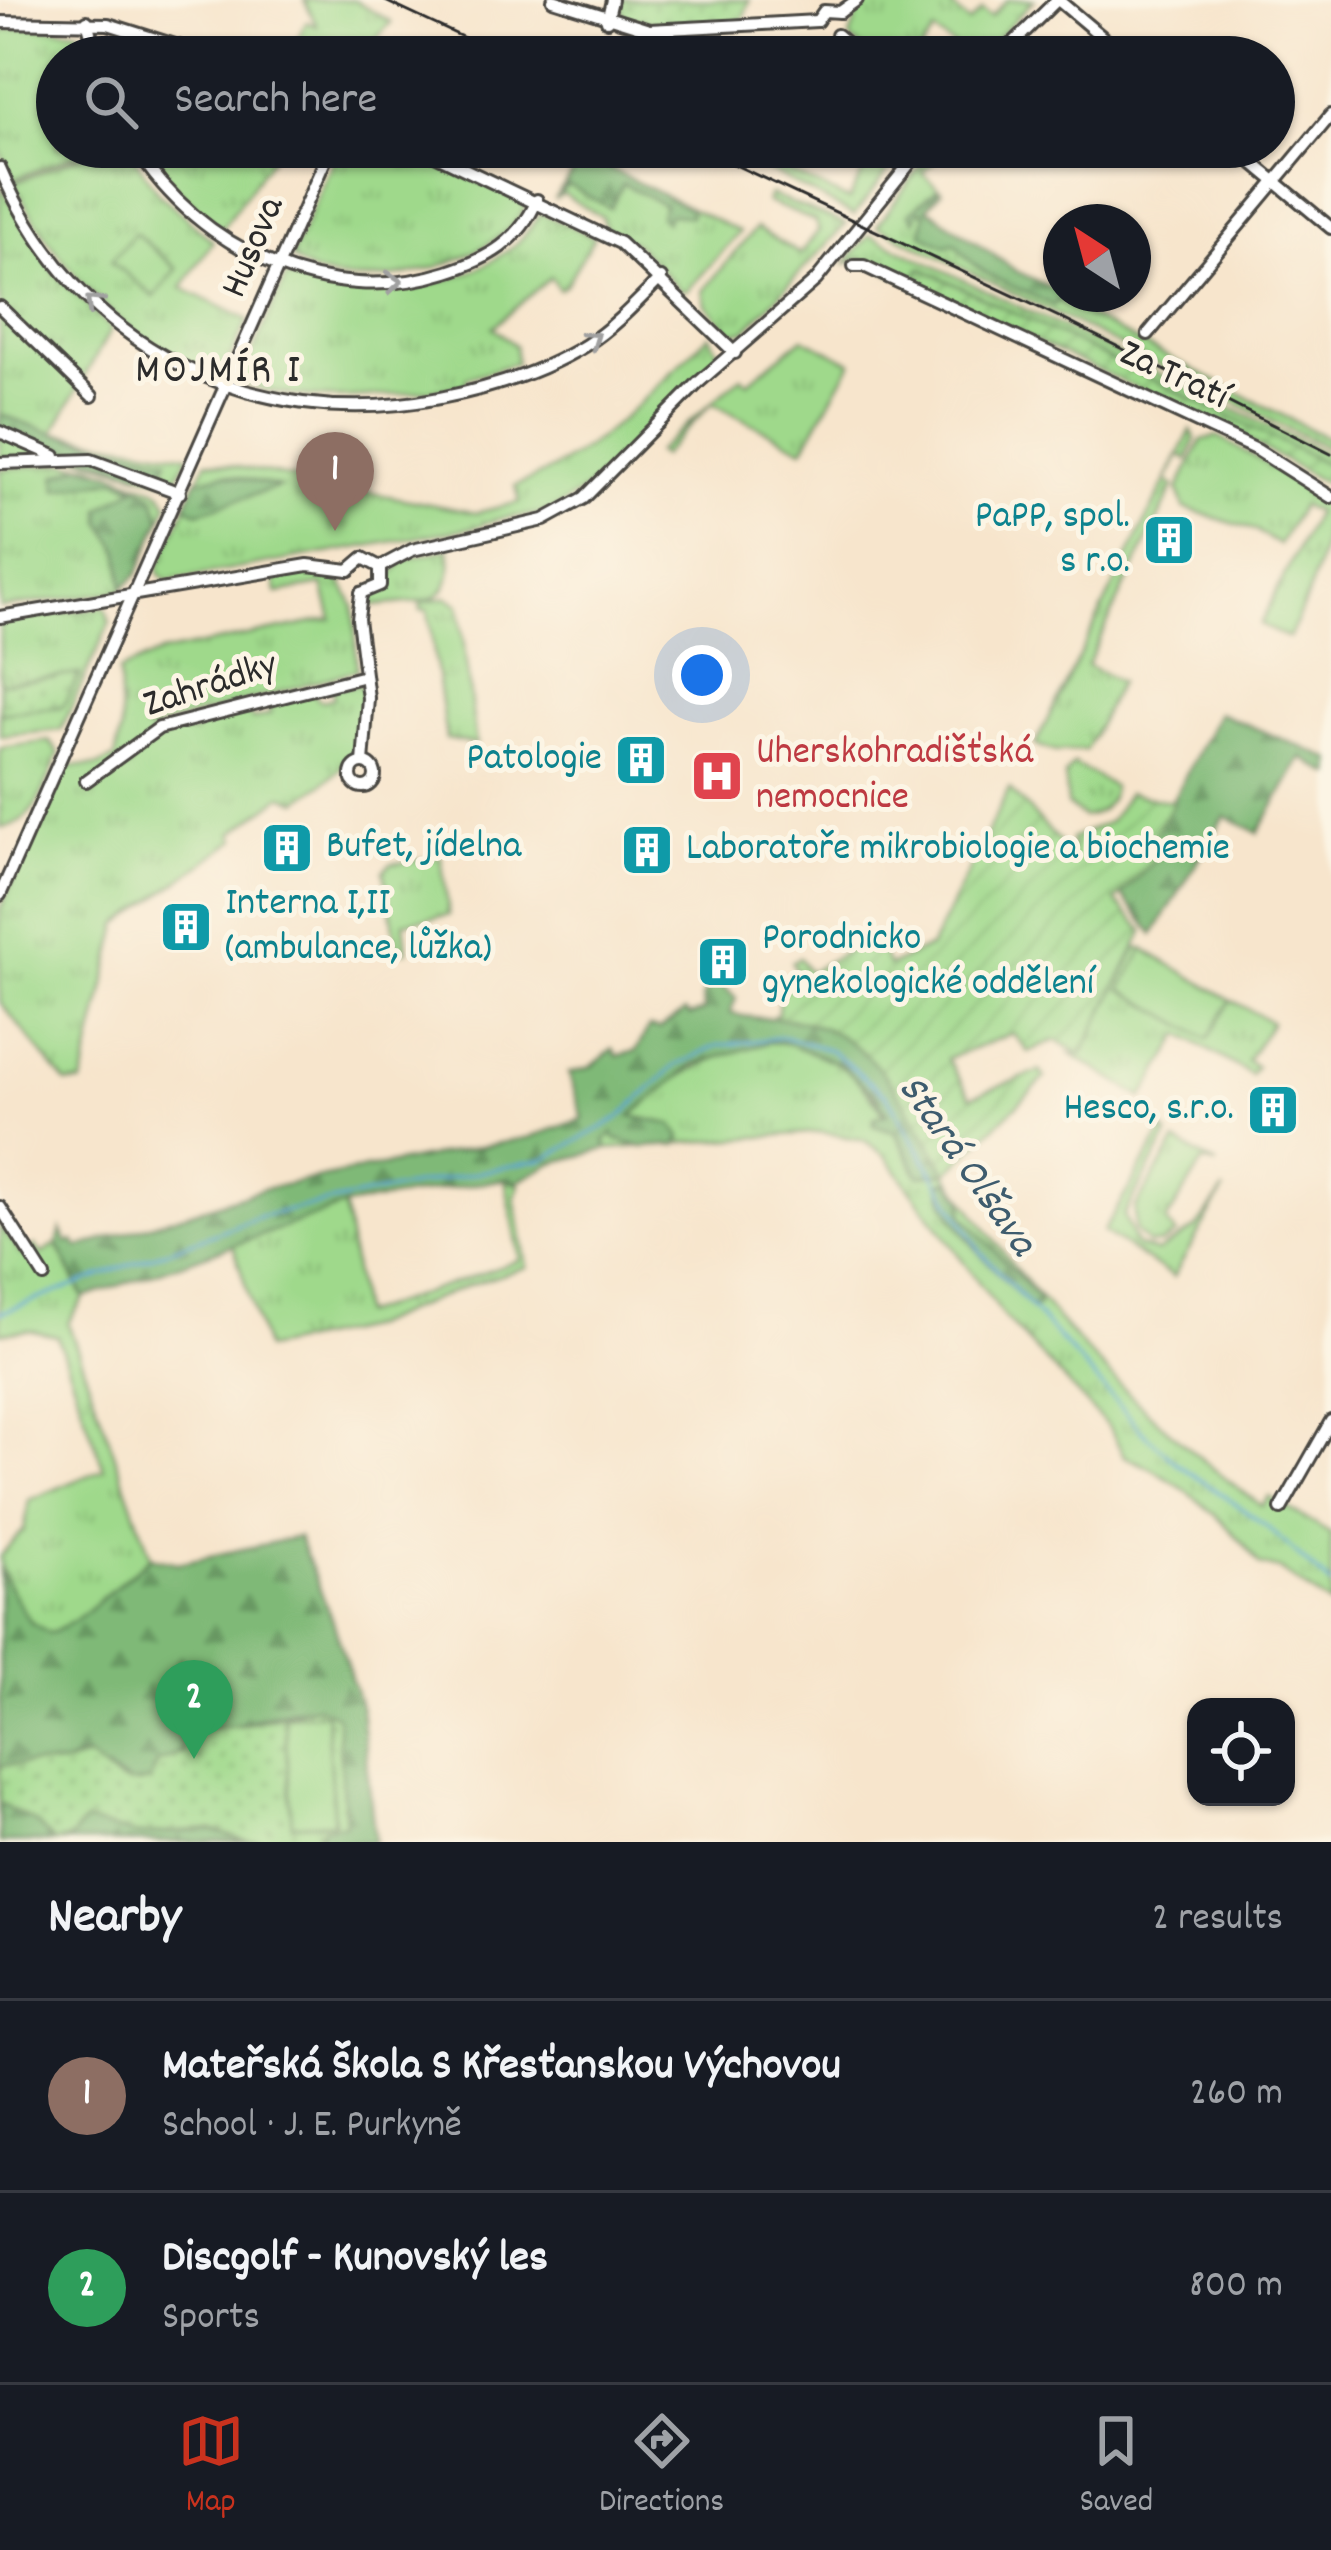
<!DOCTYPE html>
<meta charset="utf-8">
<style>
:root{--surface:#171b24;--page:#20242c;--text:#f1f3f6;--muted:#9ea1a6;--line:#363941;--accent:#c8321e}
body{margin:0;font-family:Dekko,sans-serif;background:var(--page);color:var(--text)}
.controls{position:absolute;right:36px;bottom:36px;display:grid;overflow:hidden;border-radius:24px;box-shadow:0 3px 9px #0004}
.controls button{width:108px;height:108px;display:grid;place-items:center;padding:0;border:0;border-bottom:3px solid var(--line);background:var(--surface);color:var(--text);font:60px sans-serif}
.compass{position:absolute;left:1043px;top:204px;width:108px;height:108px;border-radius:50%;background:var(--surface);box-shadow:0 3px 9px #0004;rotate:324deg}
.you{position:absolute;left:702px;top:675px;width:42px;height:42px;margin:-30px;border:9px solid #fff;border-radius:50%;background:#1a73e8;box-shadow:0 0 0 18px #1a73e833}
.badge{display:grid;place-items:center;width:78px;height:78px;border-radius:50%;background:var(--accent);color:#fff;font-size:39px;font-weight:700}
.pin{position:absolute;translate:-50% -99px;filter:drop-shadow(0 3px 6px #0008)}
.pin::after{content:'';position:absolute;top:63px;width:42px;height:36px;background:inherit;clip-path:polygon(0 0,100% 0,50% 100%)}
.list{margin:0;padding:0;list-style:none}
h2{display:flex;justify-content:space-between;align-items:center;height:156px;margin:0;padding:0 48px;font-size:51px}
h2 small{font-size:39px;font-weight:400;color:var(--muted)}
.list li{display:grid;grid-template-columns:78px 1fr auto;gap:36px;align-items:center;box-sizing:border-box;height:192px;padding:0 48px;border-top:3px solid var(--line)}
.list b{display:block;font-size:45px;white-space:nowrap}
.list p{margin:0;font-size:39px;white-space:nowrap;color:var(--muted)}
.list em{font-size:39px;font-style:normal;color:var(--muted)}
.icon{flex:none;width:66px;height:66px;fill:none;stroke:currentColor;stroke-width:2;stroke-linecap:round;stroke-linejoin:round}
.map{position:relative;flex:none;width:1331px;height:1842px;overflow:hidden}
.search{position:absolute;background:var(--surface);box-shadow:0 3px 9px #0004;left:36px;right:36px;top:36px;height:132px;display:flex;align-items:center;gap:30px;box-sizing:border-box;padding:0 42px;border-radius:66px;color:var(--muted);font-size:45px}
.sheet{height:540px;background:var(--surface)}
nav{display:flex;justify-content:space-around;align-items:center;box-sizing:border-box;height:168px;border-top:3px solid var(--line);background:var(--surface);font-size:33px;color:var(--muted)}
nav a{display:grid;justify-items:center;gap:6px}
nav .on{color:var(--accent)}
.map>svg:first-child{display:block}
.grass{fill:url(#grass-tufts);stroke:#65825b;stroke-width:3}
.forest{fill:url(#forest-firs);stroke:#557251;stroke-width:3}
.park{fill:url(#park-dots);stroke:#65825b;stroke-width:3}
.garden{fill:url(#garden-furrows);stroke:#65825b;stroke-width:3}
.pitch{fill:#9fd98b;stroke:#65825b;stroke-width:3}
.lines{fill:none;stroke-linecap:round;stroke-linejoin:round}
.stream{stroke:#5aa5d2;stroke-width:3}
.minor-casing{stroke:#4a4743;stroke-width:16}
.minor{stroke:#fff;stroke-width:10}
.rail{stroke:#2b2b2b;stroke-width:3}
.oneway{stroke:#a0a0a0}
.labels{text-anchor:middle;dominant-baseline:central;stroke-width:10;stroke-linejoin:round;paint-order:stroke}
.street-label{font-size:39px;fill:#2b2b2b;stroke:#fcf5e5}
.culture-label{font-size:39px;fill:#0d838f;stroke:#fcf5e5;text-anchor:start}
.health-label{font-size:39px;fill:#be3a42;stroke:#fcf5e5;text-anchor:start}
.neighbourhood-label{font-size:42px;letter-spacing:3px;fill:#2b2b2b;stroke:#fcf5e5}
.water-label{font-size:42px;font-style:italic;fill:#3e5c6e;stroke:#fcf5e5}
</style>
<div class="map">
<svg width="1331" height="1842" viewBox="0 0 1331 1842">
<defs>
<pattern id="grass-tufts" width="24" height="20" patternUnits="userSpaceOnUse" patternTransform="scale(3)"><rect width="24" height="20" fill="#9fd98b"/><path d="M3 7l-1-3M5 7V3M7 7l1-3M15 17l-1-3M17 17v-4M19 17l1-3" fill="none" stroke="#89ba78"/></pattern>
<pattern id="forest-firs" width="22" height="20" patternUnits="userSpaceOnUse" patternTransform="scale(3)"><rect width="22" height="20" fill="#7fb977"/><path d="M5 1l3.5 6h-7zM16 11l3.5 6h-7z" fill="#689762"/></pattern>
<pattern id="park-dots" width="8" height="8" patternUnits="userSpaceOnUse" patternTransform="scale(3)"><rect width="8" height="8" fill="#9fd98b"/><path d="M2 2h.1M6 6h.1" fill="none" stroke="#89ba78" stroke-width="1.8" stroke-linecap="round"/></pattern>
<pattern id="garden-furrows" width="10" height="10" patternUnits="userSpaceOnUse" patternTransform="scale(3)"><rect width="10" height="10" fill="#9fd98b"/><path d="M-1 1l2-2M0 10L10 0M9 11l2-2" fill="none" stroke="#89ba78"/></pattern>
</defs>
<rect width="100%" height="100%" fill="#fcf5e5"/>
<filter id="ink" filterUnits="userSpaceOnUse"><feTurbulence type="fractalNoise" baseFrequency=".00833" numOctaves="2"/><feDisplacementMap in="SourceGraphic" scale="24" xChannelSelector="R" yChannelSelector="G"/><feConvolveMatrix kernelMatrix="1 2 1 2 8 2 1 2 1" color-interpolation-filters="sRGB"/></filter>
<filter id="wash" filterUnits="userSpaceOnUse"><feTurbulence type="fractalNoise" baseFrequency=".004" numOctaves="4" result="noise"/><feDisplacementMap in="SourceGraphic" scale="48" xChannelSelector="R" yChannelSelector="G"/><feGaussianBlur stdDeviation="2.7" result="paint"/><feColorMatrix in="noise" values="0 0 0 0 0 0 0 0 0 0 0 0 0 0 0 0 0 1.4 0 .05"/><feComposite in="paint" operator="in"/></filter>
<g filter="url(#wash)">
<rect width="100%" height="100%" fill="#f7e5cc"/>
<g class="grass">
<path d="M 304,0 L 354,0 L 391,22 L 360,57 L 290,57 L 306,22 L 317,26 Z"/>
<path d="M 875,0 L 946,0 L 969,23 L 982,10 L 991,17 L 1007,0 L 1034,0 L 979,57 L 956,57 L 961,51 L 934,32 L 917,57 C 890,57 869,59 850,38 L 859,9 Z"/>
<path d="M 28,27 L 78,30 L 89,57 L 57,57 L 57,147 L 94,147 L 12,180 L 0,150 L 0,31 Z"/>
<path d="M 104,147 L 128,147 L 157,192 L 213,241 L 182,288 L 248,320 L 221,377 C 130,352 55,263 14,183 Z"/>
<path d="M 143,147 L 279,147 L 221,230 L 162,176 Z"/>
<path d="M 339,147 L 404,147 L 524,202 L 525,208 C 496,266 337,307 291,257 Z"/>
<path d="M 723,147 L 735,147 L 849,200 L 875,148 L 890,153 L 893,147 L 907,147 L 854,215 Z"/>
<path d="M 934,147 L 960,147 L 953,155 L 946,149 L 923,173 L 942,191 L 927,208 L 1016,271 L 1065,294 L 1062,303 L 1331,440 L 1331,450 L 877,226 Z"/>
<path d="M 584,157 L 597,162 L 601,157 L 611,163 L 610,169 L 740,232 L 687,291 L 680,290 L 636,244 L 606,228 L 602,217 L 563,194 L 554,199 Z"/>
<path d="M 0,185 L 55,273 L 111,329 L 53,433 L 189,455 L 174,483 L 67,454 L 0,459 Z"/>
<path d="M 770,195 L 846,224 L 745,331 L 732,332 L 706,305 L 703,291 L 756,228 L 800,254 L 819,230 L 815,221 L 767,202 Z"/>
<path d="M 541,213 L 594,237 L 565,286 L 559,289 L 551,277 L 493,327 L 515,346 L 516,363 L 466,378 L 467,385 C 396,396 308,409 239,382 L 286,277 C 364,289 452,301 518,242 C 527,234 533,222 541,213 Z"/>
<path d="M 870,235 L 1320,451 L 1331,458 L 1331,466 L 921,268 L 913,284 L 861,258 L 844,264 Z"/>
<path d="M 709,335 L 720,355 C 671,404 621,470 561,505 C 532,522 508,511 476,527 L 167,581 L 160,575 L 158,568 L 207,461 L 476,513 L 520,502 L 515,486 C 595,456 649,394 709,335 Z"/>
<path d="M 803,338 L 852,362 L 803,449 L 712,403 L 661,456 L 656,452 L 742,376 L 748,382 Z"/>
<path d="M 1191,430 L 1195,438 L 1188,459 L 1179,455 L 1166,481 L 1174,486 L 1087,665 L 1119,682 L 1086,750 L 1056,752 L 1035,745 Z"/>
<path d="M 1217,436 L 1325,497 C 1331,542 1310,595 1288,638 L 1260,625 L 1316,512 L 1301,505 L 1279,545 L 1254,530 L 1184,508 L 1178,489 L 1202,440 Z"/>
<path d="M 64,463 L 90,465 L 161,491 L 168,504 L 137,575 L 119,591 L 0,608 L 0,469 Z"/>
<path d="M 449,548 C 460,614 412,599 365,607 L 404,560 Z"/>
<path d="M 315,569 L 338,575 L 354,606 L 357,670 L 145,730 L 195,733 L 199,721 L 244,710 L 254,719 L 270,714 L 268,704 L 312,693 L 321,701 L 334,698 L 332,687 L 362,685 C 370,752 349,766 298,801 L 282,796 L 233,833 L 236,839 L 119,925 L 82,1083 L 66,1083 L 0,1002 L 0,910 L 65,766 L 98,766 L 115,758 L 121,730 L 119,671 L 161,653 L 332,619 L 323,585 L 277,593 L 274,576 Z"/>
<path d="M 447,597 L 459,605 L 476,744 L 446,739 L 428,610 L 421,610 L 420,603 Z"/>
<path d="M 105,607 L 110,622 L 61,730 L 0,736 L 0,621 Z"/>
<path d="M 49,741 L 59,753 C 45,785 38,823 0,828 L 0,748 Z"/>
<path d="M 1074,764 L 1112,786 C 1114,803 1099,815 1083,817 L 1067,805 L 1065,775 Z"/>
<path d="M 441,857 L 449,915 L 404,922 L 407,951 L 398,951 L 384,871 L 391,864 Z"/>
<path d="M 1137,947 L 1271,1022 L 1247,1061 L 1256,1067 L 1251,1075 L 1181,1034 L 1143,1098 L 1071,1054 L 1082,1054 Z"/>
<path d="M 769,1042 C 851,1043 886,1112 918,1175 L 947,1173 C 1032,1302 1137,1415 1262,1506 L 1269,1497 L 1331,1534 L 1331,1606 L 1280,1570 L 1260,1565 C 1229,1521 1175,1476 1124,1456 L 1110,1429 L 1004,1317 L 887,1157 L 864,1140 L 821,1132 L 607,1149 L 605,1140 C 666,1084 686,1062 769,1042 Z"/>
<path d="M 1161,1126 L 1168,1136 L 1124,1215 L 1136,1245 L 1157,1252 L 1196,1228 L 1224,1190 L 1173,1277 L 1103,1232 L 1161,1135 Z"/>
<path d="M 1176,1142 L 1217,1165 L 1203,1162 L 1166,1222 L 1176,1234 L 1160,1244 L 1148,1244 L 1135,1231 L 1135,1208 Z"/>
<path d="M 505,1179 L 520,1185 L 515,1197 L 527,1267 L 468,1285 L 370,1327 L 265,1349 L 233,1245 L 344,1206 L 361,1315 L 520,1260 Z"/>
<path d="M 0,1225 L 21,1255 L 35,1245 L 42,1254 L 57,1244 L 84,1298 L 68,1323 L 151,1557 L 76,1620 L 50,1633 C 25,1627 0,1581 0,1556 L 24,1530 L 29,1500 L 104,1469 L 57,1336 L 28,1330 L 0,1333 Z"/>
</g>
<g class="forest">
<path d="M 585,156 L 611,163 L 610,169 L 691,209 L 690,216 L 669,214 L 666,222 L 660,216 L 664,205 L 623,184 L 610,208 L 568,185 L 554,199 Z"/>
<path d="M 938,188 L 942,191 L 927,208 L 1016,271 L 1065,294 L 1053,306 C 1017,285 979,280 955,243 L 945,246 L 922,234 L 925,212 L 919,210 L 914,220 L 909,213 Z"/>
<path d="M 0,414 L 52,433 L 168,459 L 164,467 L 172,476 L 147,465 L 139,473 L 0,427 Z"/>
<path d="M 82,465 L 117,474 L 153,495 L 161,519 L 137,575 L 123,588 L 120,552 L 102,522 L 101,509 L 135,488 L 117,479 L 57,490 L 56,476 Z"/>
<path d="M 224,474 L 279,487 L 198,512 L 185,506 L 197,480 Z"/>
<path d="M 1218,713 L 1331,759 L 1331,775 L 1302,758 L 1258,833 L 1225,816 L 1154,934 L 1121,895 L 1162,852 L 1150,843 Z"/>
<path d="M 711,984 L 721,985 L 736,998 L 730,1013 C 753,1021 779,1016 803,1022 C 882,1040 909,1111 947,1173 L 919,1176 L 896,1132 L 874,1125 L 874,1118 L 887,1113 L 872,1092 L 838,1063 L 785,1042 L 769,1042 L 694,1064 L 631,1116 L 672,1124 L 681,1137 L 677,1145 L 642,1147 L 615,1139 L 613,1133 L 605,1140 L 607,1149 L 553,1163 L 517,1182 L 505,1179 L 344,1206 L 84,1298 L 57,1244 L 61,1229 L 67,1243 L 74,1241 L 78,1248 L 263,1189 L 531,1137 L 583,1119 L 569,1073 L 591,1067 L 613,1049 L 617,1056 L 636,1051 L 649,1027 L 659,1029 L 685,1012 L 690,1016 L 704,1011 L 702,997 Z"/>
<path d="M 949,1180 L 964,1199 L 963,1215 L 1039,1299 L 1038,1306 L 1032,1309 C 1007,1281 939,1219 941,1183 Z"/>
<path d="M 298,1537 L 333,1621 L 361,1709 L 375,1842 L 315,1842 L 324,1827 L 344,1824 L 317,1706 C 269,1711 177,1737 150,1780 L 133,1785 L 81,1757 L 65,1764 L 0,1768 L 0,1571 L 30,1622 L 50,1633 L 76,1620 L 151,1557 L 178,1563 Z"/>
<path d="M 0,1803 L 36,1823 L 54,1842 L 69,1839 L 85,1822 L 137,1835 L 212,1830 L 248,1842 L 0,1842 Z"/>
</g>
<g class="park">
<path d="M 620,0 L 749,0 L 749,1 L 742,22 L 664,25 L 625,18 Z"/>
<path d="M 80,674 L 63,706 L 0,713 L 0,683 Z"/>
<path d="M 317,1706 L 337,1716 L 345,1824 L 324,1827 L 315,1842 L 248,1842 L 212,1830 L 137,1835 L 85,1822 L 69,1839 L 54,1842 L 36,1823 L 0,1803 L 0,1768 L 6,1765 L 65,1764 L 88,1757 C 109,1774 121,1791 150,1780 L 158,1762 L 183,1753 L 179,1729 L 243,1725 Z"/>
</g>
<g class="garden">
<path d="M 921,268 L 1331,466 L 1331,487 L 1244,438 L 913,284 Z"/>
<path d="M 1009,789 L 1072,855 L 1071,839 L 1110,821 L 1128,793 L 1174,802 L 1150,843 L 1163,851 L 1115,901 L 1144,931 L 1082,1055 L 1056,1040 L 1028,1052 L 1013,1033 L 947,1059 L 971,1097 L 1040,1071 L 1045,1078 L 947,1173 C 904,1102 867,1017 770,1018 L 778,1014 L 779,994 L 790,985 L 786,978 L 796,971 L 792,962 L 799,957 L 809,972 L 874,936 L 889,966 L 931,946 Z"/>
</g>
<g class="pitch">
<path d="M 135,233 L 177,269 L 154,297 L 111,261 Z"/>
<path d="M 1144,949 L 1231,1000 L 1208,1039 L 1121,989 Z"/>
<path d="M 326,1713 L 334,1822 L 292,1825 L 284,1716 Z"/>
</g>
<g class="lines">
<path class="stream" d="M 0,1313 L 261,1216 L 545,1159 L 619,1118 L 675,1066 L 716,1046 L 783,1037 L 831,1050 L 887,1096 L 980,1251 L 1142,1431 L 1177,1463 L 1265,1525 L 1331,1585"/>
</g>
</g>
<g filter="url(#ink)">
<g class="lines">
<g class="minor-casing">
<g id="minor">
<path d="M 553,0 L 649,30 L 817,21"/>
<path d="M 1058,0 L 1126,57"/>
<path d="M 840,12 L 857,0"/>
<path d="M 87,21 L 97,57"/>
<path d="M 607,21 L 612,0"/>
<path d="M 817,21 L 824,11 L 840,12"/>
<path d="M 0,22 L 108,24 L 213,57"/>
<path d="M 837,35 L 862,57"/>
<path d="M 371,57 L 375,48"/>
<path d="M 999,57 L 1057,0"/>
<path d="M 135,147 C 199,250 328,310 447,272 C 488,259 520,241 537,200"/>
<path d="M 418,147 L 620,243 L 735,353"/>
<path d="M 1234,147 L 1331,228"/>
<path d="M 0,168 C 76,347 252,435 440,398 C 492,388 541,373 586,345 C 614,327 637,302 661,278"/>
<path d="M 854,266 L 864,266 L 1257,450 L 1331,497"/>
<path d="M 0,307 L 92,396"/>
<path d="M 1148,334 L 1331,115"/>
<path d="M 0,432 L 55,456"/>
<path d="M 0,463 L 91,460 L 180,493"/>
<path d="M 380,567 L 412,550 L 544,520 L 584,498 L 699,382 L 816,280 L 923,147"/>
<path d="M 349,570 L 363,558 L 380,567"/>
<path d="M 361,593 L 358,619 L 368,698 L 363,763"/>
<path d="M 361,593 L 380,585 L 380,567"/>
<path d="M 0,617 L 308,565 L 349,570"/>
<circle cx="363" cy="775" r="12"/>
<path d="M 86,781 L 159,728 L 365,676"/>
<path d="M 0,895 L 331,147"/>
<path d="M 0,1207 L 44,1276"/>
<path d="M 1281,1509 L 1331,1421"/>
</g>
</g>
<use href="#minor" class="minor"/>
<g class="rail">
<path d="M 383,0 L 505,57"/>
<path d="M 697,147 L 1059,317 L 1331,454"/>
</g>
</g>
<defs><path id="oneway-chevron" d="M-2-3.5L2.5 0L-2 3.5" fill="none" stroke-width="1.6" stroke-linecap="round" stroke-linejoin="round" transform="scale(3)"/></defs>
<g class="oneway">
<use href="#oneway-chevron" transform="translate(394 282) rotate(-4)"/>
<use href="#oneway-chevron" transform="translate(93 303) rotate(-136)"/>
<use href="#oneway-chevron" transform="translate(592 339) rotate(-35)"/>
</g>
</g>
<defs>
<g id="building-square" transform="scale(2.7)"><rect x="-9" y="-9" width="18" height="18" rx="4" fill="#0f9aa8" stroke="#fcf5e5"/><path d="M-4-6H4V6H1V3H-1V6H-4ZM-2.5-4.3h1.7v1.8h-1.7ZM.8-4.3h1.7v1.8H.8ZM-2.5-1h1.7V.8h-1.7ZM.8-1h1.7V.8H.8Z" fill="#fff"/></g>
<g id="hospital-square" transform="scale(2.7)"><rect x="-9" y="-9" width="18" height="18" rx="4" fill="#e0444e" stroke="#fcf5e5"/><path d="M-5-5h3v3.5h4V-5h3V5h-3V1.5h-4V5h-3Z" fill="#fff"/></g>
</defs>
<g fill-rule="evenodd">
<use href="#building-square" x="1169" y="540"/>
<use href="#building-square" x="641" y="760"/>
<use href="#hospital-square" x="717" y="776"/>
<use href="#building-square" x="287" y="848"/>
<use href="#building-square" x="647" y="850"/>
<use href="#building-square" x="186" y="927"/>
<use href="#building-square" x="723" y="962"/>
<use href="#building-square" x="1273" y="1110"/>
</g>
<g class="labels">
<g class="street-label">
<text transform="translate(255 248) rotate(-67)">Husova</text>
<text transform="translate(1173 377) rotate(25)">Za Tratí</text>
<text transform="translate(211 687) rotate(-18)">Zahrádky</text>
</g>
<g class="culture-label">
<text x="1130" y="518" text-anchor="end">PaPP, spol.<tspan x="1130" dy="45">s r.o.</tspan></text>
<text x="602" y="760" text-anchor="end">Patologie</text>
<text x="326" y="848">Bufet, jídelna</text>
<text x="686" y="850">Laboratoře mikrobiologie a biochemie</text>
<text x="225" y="905">Interna I,II<tspan x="225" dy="45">(ambulance, lůžka)</tspan></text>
<text x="762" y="940">Porodnicko<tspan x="762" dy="45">gynekologické oddělení</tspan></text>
<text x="1234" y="1110" text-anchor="end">Hesco, s.r.o.</text>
</g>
<g class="health-label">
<text x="756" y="754">Uherskohradišťská<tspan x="756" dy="45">nemocnice</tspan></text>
</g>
<g class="neighbourhood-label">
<text x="219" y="373">MOJMÍR I</text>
</g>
<g class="water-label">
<text transform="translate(965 1167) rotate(55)">Stará Olšava</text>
</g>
</g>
</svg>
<div class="controls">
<button><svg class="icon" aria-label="locate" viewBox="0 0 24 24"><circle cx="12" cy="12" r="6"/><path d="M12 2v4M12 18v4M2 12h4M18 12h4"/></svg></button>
</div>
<svg class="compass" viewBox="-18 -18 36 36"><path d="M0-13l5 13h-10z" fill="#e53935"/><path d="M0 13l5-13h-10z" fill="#9ea1a6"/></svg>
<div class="you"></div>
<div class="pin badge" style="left:335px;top:531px;background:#8d6e63">1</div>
<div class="pin badge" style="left:194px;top:1759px;background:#2e9e5b">2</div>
<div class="search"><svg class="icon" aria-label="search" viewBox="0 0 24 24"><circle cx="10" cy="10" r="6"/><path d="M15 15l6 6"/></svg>Search here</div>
</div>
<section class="sheet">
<h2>Nearby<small>2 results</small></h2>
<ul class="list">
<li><span class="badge" style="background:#8d6e63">1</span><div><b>Mateřská Škola S Křesťanskou Výchovou</b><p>School · J. E. Purkyně</p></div><em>260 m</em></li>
<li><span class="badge" style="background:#2e9e5b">2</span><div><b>Discgolf - Kunovský les</b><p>Sports</p></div><em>800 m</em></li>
</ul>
</section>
<nav>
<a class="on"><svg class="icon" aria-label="map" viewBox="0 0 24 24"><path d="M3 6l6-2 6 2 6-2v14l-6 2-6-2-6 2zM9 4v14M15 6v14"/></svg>Map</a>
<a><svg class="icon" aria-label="directions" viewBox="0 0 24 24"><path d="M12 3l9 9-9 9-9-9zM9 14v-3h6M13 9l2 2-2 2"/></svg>Directions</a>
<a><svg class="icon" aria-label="saved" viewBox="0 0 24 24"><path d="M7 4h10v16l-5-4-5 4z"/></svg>Saved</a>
</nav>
